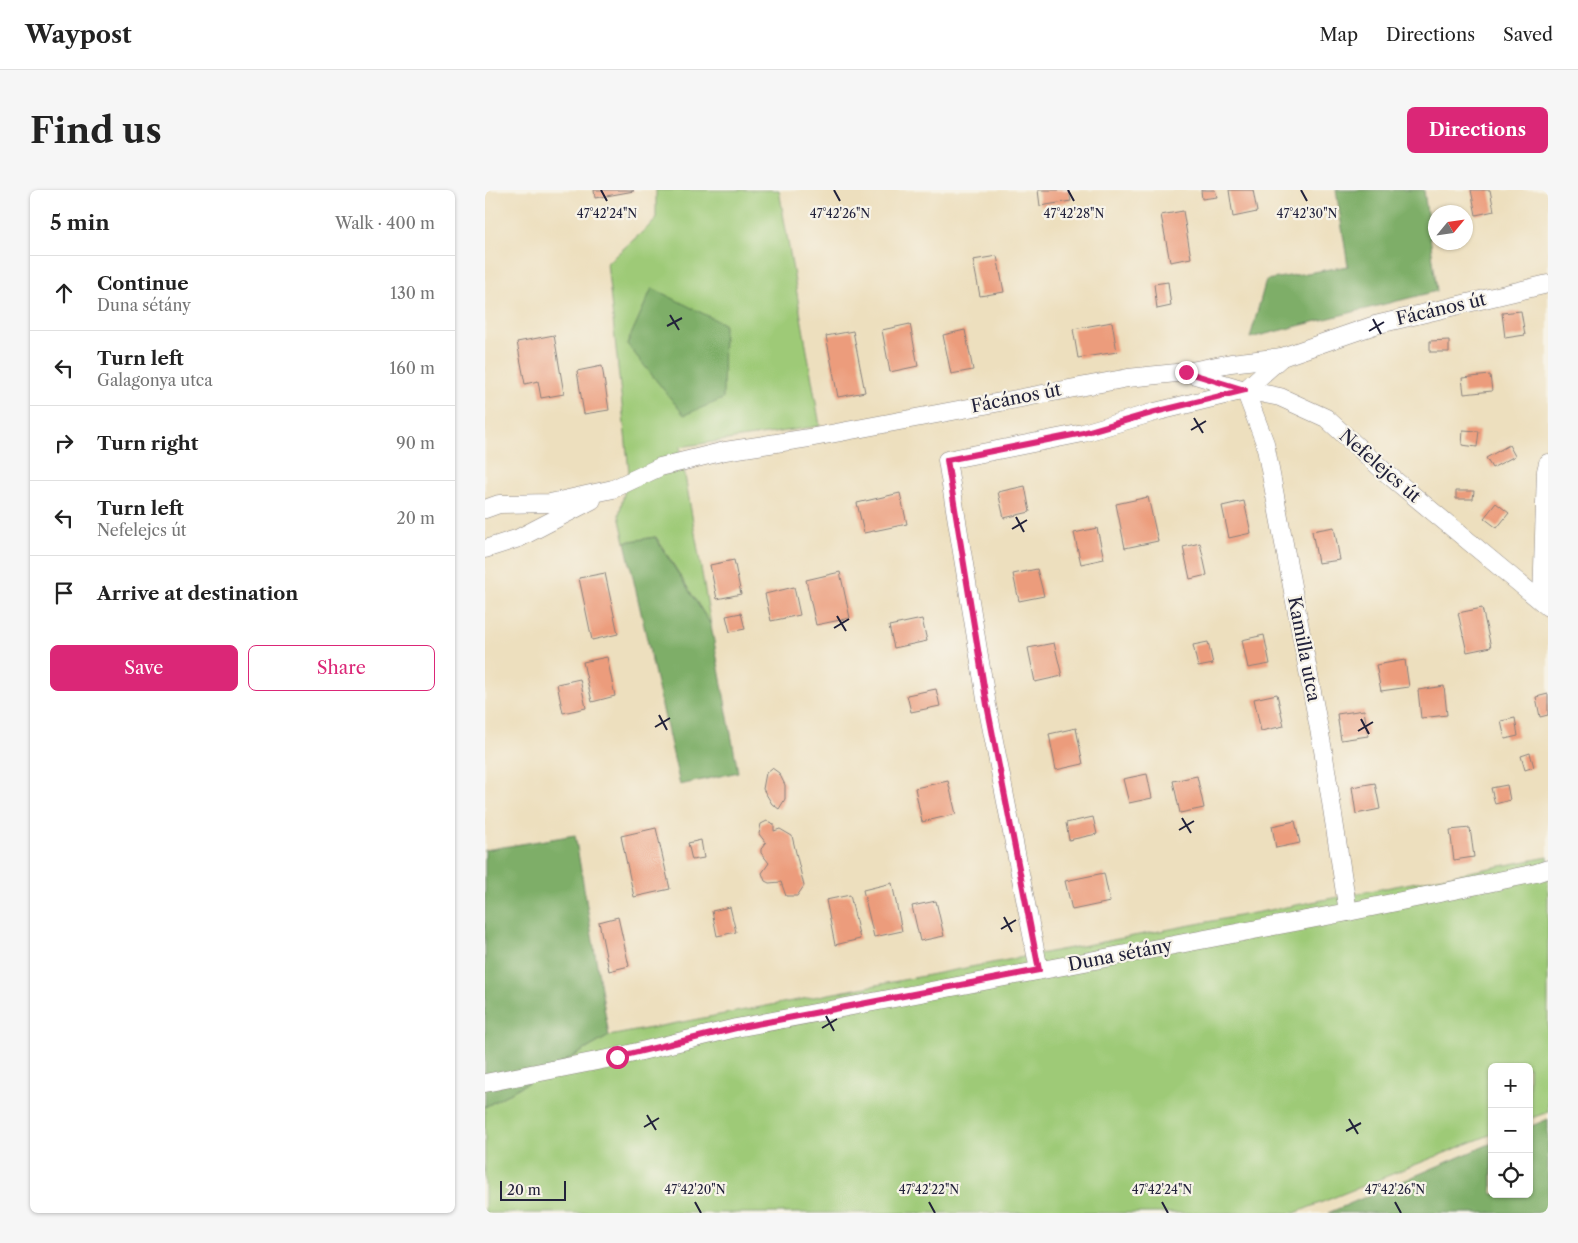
<!DOCTYPE html>
<meta charset="utf-8">
<style>
body{margin:0;font-family:"Libre Caslon Text",serif;background:#f6f6f6;color:#222}
.controls{position:absolute;right:15px;bottom:15px;display:grid;overflow:hidden;border-radius:8px;box-shadow:0 1px 4px #0004}
.controls button{width:45px;height:45px;display:grid;place-items:center;padding:0;border:0;border-bottom:1px solid #e0e0e0;background:#fff;color:#222;font:25px sans-serif}
.compass{position:absolute;left:943px;top:15px;width:45px;height:45px;border-radius:50%;background:#fff;box-shadow:0 1px 4px #0004;rotate:61deg}
.scale{position:absolute;left:15px;bottom:12px;width:66px;box-sizing:border-box;padding-left:5px;border:2px solid #22223b;border-top:0;font-size:14px;line-height:18px;white-space:nowrap;color:#22223b;-webkit-text-stroke:4px #f7f3e8;paint-order:stroke}
.stop{position:absolute;width:15px;height:15px;margin:-11px;border:4px solid #db2777;border-radius:50%;background:#fff}
.stop.end{background:#db2777;border-color:#fff;box-shadow:0 1px 5px #0008}
.list{margin:0;padding:0;list-style:none}
h2{display:flex;justify-content:space-between;align-items:center;height:65px;margin:0;padding:0 20px;font-size:21px}
h2 small{font-size:16px;font-weight:400;color:#767676}
.list li{display:grid;grid-template-columns:32px 1fr auto;gap:15px;align-items:center;box-sizing:border-box;height:75px;padding:0 20px;border-top:1px solid #e0e0e0}
.list b{display:block;font-size:19px;white-space:nowrap}
.list p{margin:0;font-size:16px;white-space:nowrap;color:#767676}
.list em{font-size:16px;font-style:normal;color:#767676}
.actions{display:flex;gap:10px;padding:15px 20px}
.actions a{flex:1;padding:11px 0;border:1px solid #db2777;border-radius:8px;text-align:center;font-size:18px;color:#db2777}
.actions .main{background:#db2777;color:#fff}
.icon{flex:none;width:28px;height:28px;fill:none;stroke:currentColor;stroke-width:2;stroke-linecap:round;stroke-linejoin:round}
.map{position:relative;flex:none;width:1063px;height:1023px;overflow:hidden;border-radius:8px}
header{display:flex;align-items:center;gap:30px;box-sizing:border-box;height:70px;padding:0 25px;background:#fff;border-bottom:1px solid #e0e0e0}
header strong{font-size:24px}
nav{display:flex;gap:28px;margin-inline-start:auto;font-size:18px}
.intro{display:flex;align-items:center;justify-content:space-between;box-sizing:border-box;height:120px;padding:0 30px}
h1{margin:0;font-size:35px}
.button{padding:12px 22px;border-radius:8px;background:#db2777;color:#fff;font-size:18px;font-weight:700}
main{display:flex;gap:30px;padding:0 30px}
aside{flex:1;background:#fff;border-radius:8px;box-shadow:0 1px 4px #0004}
.map>svg:first-child{display:block}
</style>
<header>
<strong>Waypost</strong>
<nav><a>Map</a><a>Directions</a><a>Saved</a></nav>
</header>
<div class="intro"><h1>Find us</h1><a class="button">Directions</a></div>
<main>
<aside>
<h2>5 min<small>Walk · 400 m</small></h2>
<ul class="list">
<li><svg class="icon" aria-label="ahead" viewBox="0 0 24 24"><path d="M12 20V5M6 11l6-6 6 6"/></svg><div><b>Continue</b><p>Duna sétány</p></div><em>130 m</em></li>
<li><svg class="icon" aria-label="left" viewBox="0 0 24 24"><path d="M17 20v-9H6M10 6l-5 5 5 5"/></svg><div><b>Turn left</b><p>Galagonya utca</p></div><em>160 m</em></li>
<li><svg class="icon" aria-label="right" viewBox="0 0 24 24"><path d="M7 20v-9h11M14 6l5 5-5 5"/></svg><div><b>Turn right</b></div><em>90 m</em></li>
<li><svg class="icon" aria-label="left" viewBox="0 0 24 24"><path d="M17 20v-9H6M10 6l-5 5 5 5"/></svg><div><b>Turn left</b><p>Nefelejcs út</p></div><em>20 m</em></li>
<li><svg class="icon" aria-label="arrive" viewBox="0 0 24 24"><path d="M6 21V4h12l-3 4 3 4H6"/></svg><div><b>Arrive at destination</b></div></li>
</ul>
<div class="actions"><a class="main">Save</a><a>Share</a></div>
</aside>
<div class="map">
<svg width="1063" height="1023" viewBox="0 0 1063 1023">
<rect width="100%" height="100%" fill="#f7f3e8"/>
<filter id="ink" filterUnits="userSpaceOnUse"><feTurbulence type="fractalNoise" baseFrequency=".02" numOctaves="2"/><feDisplacementMap in="SourceGraphic" scale="10" xChannelSelector="R" yChannelSelector="G"/><feConvolveMatrix kernelMatrix="1 2 1 2 8 2 1 2 1" color-interpolation-filters="sRGB"/></filter>
<filter id="wash" filterUnits="userSpaceOnUse"><feTurbulence type="fractalNoise" baseFrequency=".0096" numOctaves="4" result="noise"/><feDisplacementMap in="SourceGraphic" scale="20" xChannelSelector="R" yChannelSelector="G"/><feGaussianBlur stdDeviation="1.12" result="paint"/><feColorMatrix in="noise" values="0 0 0 0 0 0 0 0 0 0 0 0 0 0 0 0 0 1.4 0 .05"/><feComposite in="paint" operator="in"/></filter>
<g filter="url(#wash)">
<rect width="100%" height="100%" fill="#eddfbe"/>
<g fill="#9eca77" stroke="#607659">
<path d="M171 0H294L335 236 195 257 226 435 171 347 140 352 134 325 144 282 122 73 171 30Z"/>
<path d="M1063 667V922L1044 929V877H1007V944L810 1023H0V917L124 846Z"/>
</g>
<g fill="#7eae68" stroke="#506852">
<path d="M851 0H939L952 101 765 148 781 90 863 76Z"/>
<path d="M167 98 239 134 238 209 199 225 142 154Z"/>
<path d="M170 347 226 435 253 582 195 595 140 352Z"/>
<path d="M90 645 124 846 0 917V660Z"/>
<path d="M1063 929V1023H843L1007 953V1004H1044V937Z"/>
</g>
<g id="blocks">
<g fill="#ec9c7c">
<path d="M109 0H148L149 1 110 8Z"/>
<path d="M553 0H584L586 11 555 16Z"/>
<path d="M716 0H730L732 7 717 9Z"/>
<path d="M744 0H768L772 22 748 27Z"/>
<path d="M986 0H1005L1009 21 991 25Z"/>
<path d="M698 21 706 68 685 72 676 25Z"/>
<path d="M512 66 519 102 495 106 488 70Z"/>
<path d="M683 92 686 116 672 119 669 94Z"/>
<path d="M1036 121 1040 145 1020 148 1017 123Z"/>
<path d="M627 132 632 162 593 168 588 139Z"/>
<path d="M425 134 433 176 405 182 397 140Z"/>
<path d="M480 140 488 180 466 184 458 145Z"/>
<path d="M368 141 380 202 353 207 341 146Z"/>
<path d="M69 145 79 204 56 208 53 191 40 194 32 152Z"/>
<path d="M964 150V162H945V151Z"/>
<path d="M117 176 124 220 99 224 92 181Z"/>
<path d="M1005 185 1007 201 979 204 977 188Z"/>
<path d="M978 240 994 241 992 257 977 255Z"/>
<path d="M1024 255 1030 266 1007 278 1001 268Z"/>
<path d="M540 296 545 322 519 328 513 302Z"/>
<path d="M971 301H989L988 309H971Z"/>
<path d="M415 303 422 334 379 343 372 313Z"/>
<path d="M663 307 673 351 640 358 631 314Z"/>
<path d="M759 311 766 343 744 348 737 316Z"/>
<path d="M1011 313 1024 323 1012 338 999 328Z"/>
<path d="M849 337 855 370 833 373 827 341Z"/>
<path d="M612 338 619 369 596 374 589 343Z"/>
<path d="M715 353 722 385 705 389 698 357Z"/>
<path d="M249 370 256 404 232 409 225 375Z"/>
<path d="M552 379 559 406 534 411 528 384Z"/>
<path d="M355 382 365 428 331 435 321 390Z"/>
<path d="M120 383 133 444 107 450 94 388Z"/>
<path d="M309 397 315 425 286 431 280 404Z"/>
<path d="M997 418 1006 457 982 462 973 423Z"/>
<path d="M256 423 260 439 245 442 241 426Z"/>
<path d="M437 429 442 451 409 458 404 436Z"/>
<path d="M779 445 785 474 763 478 757 450Z"/>
<path d="M723 452 728 474 713 477 708 455Z"/>
<path d="M569 453 577 486 550 492 543 458Z"/>
<path d="M122 467 130 506 107 512 98 472Z"/>
<path d="M920 470 924 497 896 501 891 475Z"/>
<path d="M95 489 101 518 78 523 72 494Z"/>
<path d="M959 496 962 525 936 528 933 500Z"/>
<path d="M451 499 455 516 426 522 422 505Z"/>
<path d="M792 504 799 536 776 541 769 509Z"/>
<path d="M1063 504V525L1055 527 1051 507Z"/>
<path d="M879 520 883 546 856 550 852 524Z"/>
<path d="M1030 528 1033 546 1020 549 1016 531Z"/>
<path d="M591 538 598 574 571 580 564 544Z"/>
<path d="M1045 563 1049 577 1040 580 1036 566Z"/>
<path d="M287 578 294 583 300 595V609L294 619 287 614 278 599 281 583Z"/>
<path d="M662 584 667 608 644 613 638 589Z"/>
<path d="M712 586 719 618 695 623 688 591Z"/>
<path d="M463 591 471 624 437 632 430 598Z"/>
<path d="M890 593 895 619 871 624 867 597Z"/>
<path d="M1022 595 1025 610 1010 614 1006 598Z"/>
<path d="M608 627 612 644 584 650 581 633Z"/>
<path d="M282 631 289 634V641L295 639 307 646 319 696 312 706H301L296 692 284 693 280 691 277 683 284 673 276 663V659L281 653 274 644 276 634Z"/>
<path d="M810 631 815 653 791 658 787 636Z"/>
<path d="M171 638 185 699 149 707 136 646Z"/>
<path d="M985 638 989 667 969 670 965 640Z"/>
<path d="M216 650 219 668 207 670 203 653Z"/>
<path d="M619 683 625 712 587 720 580 691Z"/>
<path d="M407 693 417 741 389 747 378 700Z"/>
<path d="M365 705 375 749 350 755 341 710Z"/>
<path d="M451 711 459 746 435 751 427 716Z"/>
<path d="M245 717 251 742 232 746 227 721Z"/>
<path d="M133 727 144 776 124 781 114 732Z"/>
</g>
</g>
</g>
<g filter="url(#ink)">
<use href="#blocks" fill-opacity="0" stroke="#88807c" stroke-width="1"/>
<g fill="none" stroke-linecap="round" stroke-linejoin="round">
<g stroke="#88807c" stroke-width="19">
<g id="minor">
<path d="M703 183 760 200 795 207 841 228 900 282 1063 417"/>
<path d="M760 200 780 253 838 560 863 722"/>
<path d="M0 319 14 314 65 313 128 299 175 277 240 261 324 248 643 188 701 182 746 173 797 167 890 135 1063 94"/>
<path d="M0 359 34 348 107 310"/>
<path d="M1057 411 1061 281 1063 273"/>
<path d="M554 780 502 515 462 270 598 243 670 222 760 200 797 167"/>
<path d="M0 893 132 867 251 838 863 722 1051 683 1063 679"/>
</g>
</g>
<use href="#minor" stroke="#fff" stroke-width="18"/>
</g>
</g>
<g fill="none" stroke-linecap="round" stroke-linejoin="round" filter="url(#ink)">
<path stroke="#db2777" stroke-width="6" d="M132 867 251 838 554 780 502 515 462 270 598 243 670 222 760 200 701 182"/>
</g>
<path fill="none" stroke="#22223b" stroke-width="2" d="M116 0 122 11M349 0 355 11M583 0 589 11M816 0 822 11M185 125 194 140M888 129 896 144M182 136 197 128M884 141 899 132M709 228 718 243M706 240 721 231M531 327 539 342M527 339 542 330M352 426 361 441M349 438 364 429M174 525 182 540M876 529 884 544M170 537 185 528M873 541 888 532M697 628 706 643M694 640 709 631M519 727 527 742M516 739 531 730M341 826 349 841M337 838 352 829M162 925 171 940M864 929 873 944M159 937 174 928M861 941 876 933M210 1012 216 1023M444 1012 450 1023M677 1012 683 1023M910 1012 916 1023"/>
<g text-anchor="middle" dominant-baseline="central" stroke-width="4.5" stroke-linejoin="round" paint-order="stroke">
<g font-size="18" fill="#22223b" stroke="#f7f3e8">
<text transform="translate(956 119) rotate(-13)">Fácános út</text>
<text transform="translate(531 208) rotate(-11)">Fácános út</text>
<text transform="translate(895 276) rotate(41)">Nefelejcs út</text>
<text transform="translate(819 459) rotate(79)">Kamilla utca</text>
<text transform="translate(635 765) rotate(-11)">Duna sétány</text>
</g>
</g>
<g font-size="12" text-anchor="middle" fill="#22223b" stroke="#f7f3e8" stroke-width="4.5" stroke-linejoin="round" paint-order="stroke">
<text x="122" y="28">47°42'24"N</text>
<text x="355" y="28">47°42'26"N</text>
<text x="589" y="28">47°42'28"N</text>
<text x="822" y="28">47°42'30"N</text>
<text x="210" y="1004">47°42'20"N</text>
<text x="444" y="1004">47°42'22"N</text>
<text x="677" y="1004">47°42'24"N</text>
<text x="910" y="1004">47°42'26"N</text>
</g>
</svg>
<div class="controls">
<button>+</button>
<button>−</button>
<button><svg class="icon" aria-label="locate" viewBox="0 0 24 24"><circle cx="12" cy="12" r="6"/><path d="M12 2v4M12 18v4M2 12h4M18 12h4"/></svg></button>
</div>
<svg class="compass" viewBox="-18 -18 36 36"><path d="M0-13l5 13h-10z" fill="#e53935"/><path d="M0 13l5-13h-10z" fill="#767676"/></svg>
<div class="scale">20 m</div>
<div class="stop" style="left:132px;top:867px"></div>
<div class="stop end" style="left:701px;top:182px"></div>
</div>
</main>
